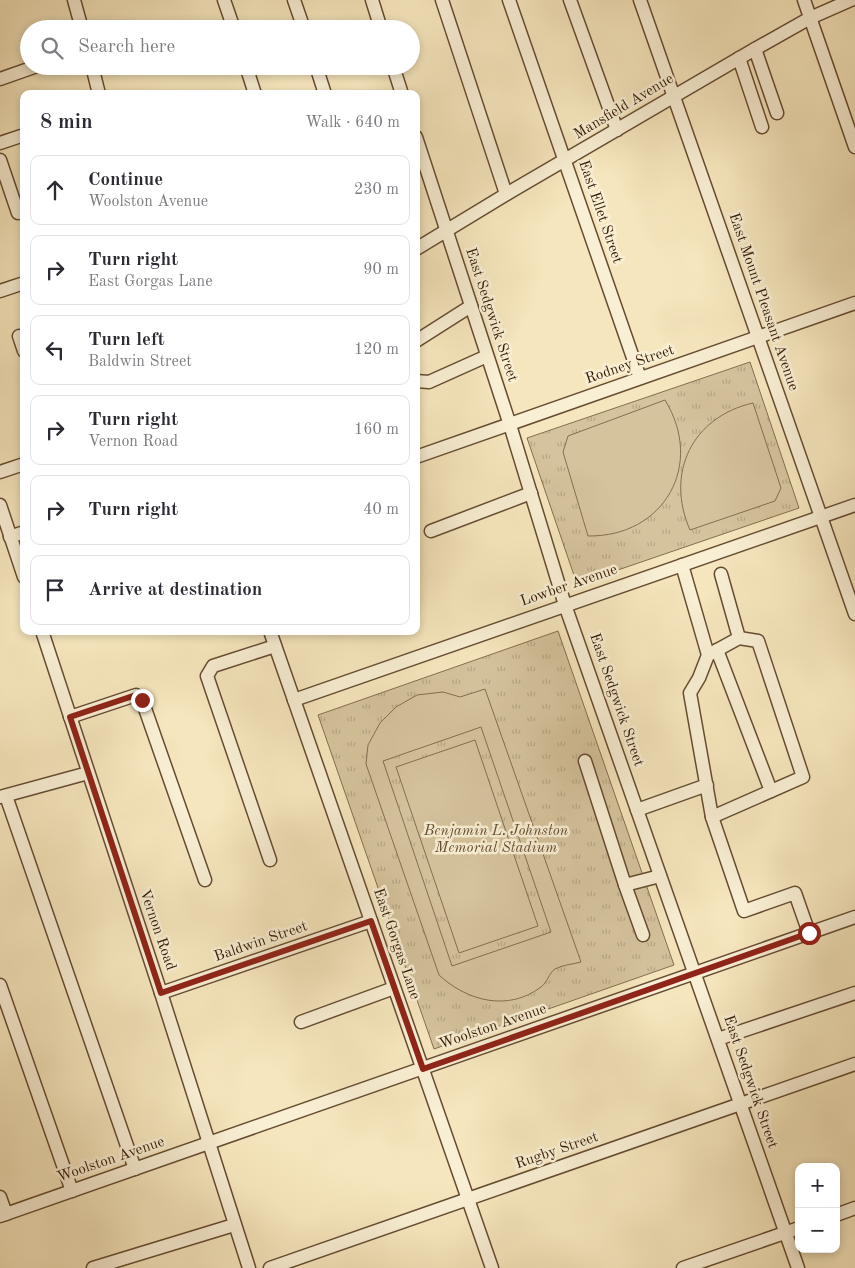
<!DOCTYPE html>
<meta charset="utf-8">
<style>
body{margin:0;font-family:"Old Standard TT",serif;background:#f7f7f7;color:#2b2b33}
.controls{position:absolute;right:15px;bottom:15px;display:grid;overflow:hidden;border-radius:10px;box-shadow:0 2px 8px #0003}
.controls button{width:45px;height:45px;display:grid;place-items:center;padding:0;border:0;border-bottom:1px solid #e1e1e2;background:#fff;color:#2b2b33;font:25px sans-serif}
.stop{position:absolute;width:15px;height:15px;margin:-11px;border:4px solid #8f2418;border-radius:50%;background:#fff}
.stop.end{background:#8f2418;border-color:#fff;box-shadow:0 1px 5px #0008}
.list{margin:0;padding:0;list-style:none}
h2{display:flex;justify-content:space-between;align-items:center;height:65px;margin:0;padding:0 20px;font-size:21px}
h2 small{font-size:16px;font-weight:400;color:#7c7c81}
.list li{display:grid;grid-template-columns:32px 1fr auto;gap:15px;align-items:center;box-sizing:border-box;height:70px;margin:0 10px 10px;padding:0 10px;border:1px solid #e1e1e2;border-radius:10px}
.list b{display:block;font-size:19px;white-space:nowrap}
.list p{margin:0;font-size:16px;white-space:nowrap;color:#7c7c81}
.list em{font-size:16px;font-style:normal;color:#7c7c81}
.icon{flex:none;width:28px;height:28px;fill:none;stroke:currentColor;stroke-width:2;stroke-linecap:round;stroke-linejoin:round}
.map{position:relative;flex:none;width:855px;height:1268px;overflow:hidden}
.search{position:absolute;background:#fff;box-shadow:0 2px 8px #0003;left:20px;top:20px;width:400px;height:55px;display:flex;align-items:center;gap:12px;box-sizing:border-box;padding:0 18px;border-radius:28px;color:#7c7c81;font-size:19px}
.panel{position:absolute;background:#fff;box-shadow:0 2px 8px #0003;left:20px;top:90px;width:400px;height:545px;border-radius:10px}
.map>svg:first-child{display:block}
</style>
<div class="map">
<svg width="855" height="1268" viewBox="0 0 855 1268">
<defs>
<pattern id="grass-tufts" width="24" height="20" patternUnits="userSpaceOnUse" patternTransform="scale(1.25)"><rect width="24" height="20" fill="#d5c39d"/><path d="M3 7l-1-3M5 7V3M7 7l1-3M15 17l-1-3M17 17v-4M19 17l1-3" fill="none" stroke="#b7a786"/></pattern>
</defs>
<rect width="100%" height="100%" fill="#f6e6bd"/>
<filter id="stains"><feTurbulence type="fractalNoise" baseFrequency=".004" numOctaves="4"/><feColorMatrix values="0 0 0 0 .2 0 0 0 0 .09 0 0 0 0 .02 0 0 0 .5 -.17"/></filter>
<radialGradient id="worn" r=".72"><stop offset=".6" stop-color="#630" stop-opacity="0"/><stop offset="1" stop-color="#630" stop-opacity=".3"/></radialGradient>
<g fill="url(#grass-tufts)" stroke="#856e50">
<path d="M750 362 799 508 577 584 527 438Z"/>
<path d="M558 631 674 965 434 1049 318 715Z"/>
</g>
<g fill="#d5c39d" stroke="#856e50" fill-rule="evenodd">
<path d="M665 400C705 465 664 537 588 536L563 452 568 436Z"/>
<path d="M753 403 781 488 775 501 690 530C665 473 692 417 753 403Z"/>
<path d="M485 689 581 962C574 964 562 965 555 969 549 973 547 983 541 987 508 1012 467 1001 439 975L366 764 368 745 380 723 396 707 417 695 443 692 460 697ZM481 727 551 932 452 966 383 761Z"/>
<path d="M475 740 538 926 459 953 396 767Z"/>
</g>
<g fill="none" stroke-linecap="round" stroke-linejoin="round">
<g stroke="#654c31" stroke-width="15">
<g id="minor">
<path d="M74 0 82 29"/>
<path d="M224 0 234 29"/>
<path d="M294 0 304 29"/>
<path d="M372 0 381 29"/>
<path d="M442 0 506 194"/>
<path d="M509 0 640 378"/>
<path d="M570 0 617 130"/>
<path d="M640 0 855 614"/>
<path d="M804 0 855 147"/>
<path d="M755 49 777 113"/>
<path d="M739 58 762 127"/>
<path d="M92 66 99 94"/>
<path d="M246 66 255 94"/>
<path d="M316 66 325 94"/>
<path d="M393 66 402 94"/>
<path d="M0 79 37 66"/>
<path d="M416 137 510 425 565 605 798 1268"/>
<path d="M0 143 24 135"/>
<path d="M0 160 18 213 24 211"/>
<path d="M416 249 515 189 755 49 810 18 851 0"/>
<path d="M0 291 24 283"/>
<path d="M19 336 24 351"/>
<path d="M416 341 471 306"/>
<path d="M416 381 429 382 487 356"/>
<path d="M416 457 855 303"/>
<path d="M0 472 24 464"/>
<path d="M0 505 24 577"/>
<path d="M431 531 531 493"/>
<path d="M10 537 24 532"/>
<path d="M682 565 708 655 699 678 690 693 712 817 744 911 795 893 809 933"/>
<path d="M42 631 161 993 249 1268"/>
<path d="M270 631 492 1268"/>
<path d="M717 650 771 791"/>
<path d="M710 654 739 638 721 574"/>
<path d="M294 700 855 505"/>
<path d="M70 717 136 695 142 700 205 880"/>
<path d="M585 761 625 885 660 876"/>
<path d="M6 796 135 1169"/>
<path d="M0 797 88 773"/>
<path d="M637 810 707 785"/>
<path d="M712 817 803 777 758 641 739 638"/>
<path d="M270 860 207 676 213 666 275 646"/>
<path d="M625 885 643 935"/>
<path d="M0 985 72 1191"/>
<path d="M161 993 371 921"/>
<path d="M301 1022 394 988"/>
<path d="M718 1039 855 993"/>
<path d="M0 1197 6 1214"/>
<path d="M836 1215 855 1208"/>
<path d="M0 1216 855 917"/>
<path d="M93 1268 234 1225"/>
<path d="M270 1268 855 1064"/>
<path d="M683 1268 799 1228"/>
</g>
</g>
<use href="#minor" stroke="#f9efd4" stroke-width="12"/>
</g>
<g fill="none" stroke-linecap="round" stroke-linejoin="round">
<path stroke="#8f2418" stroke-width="6" d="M142 700 136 695 70 717 161 993 371 921 423 1069 809 933"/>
</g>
<g text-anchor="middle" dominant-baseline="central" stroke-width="5" stroke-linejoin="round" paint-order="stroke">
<g font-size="15" fill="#351902" stroke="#f9efd4">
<text transform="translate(624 107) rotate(-31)">Mansfield Avenue</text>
<text transform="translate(600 212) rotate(71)">East Ellet Street</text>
<text transform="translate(763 302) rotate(71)">East Mount Pleasant Avenue</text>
<text transform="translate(491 315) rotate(72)">East Sedgwick Street</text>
<text transform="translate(630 365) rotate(-19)">Rodney Street</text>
<text transform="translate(569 586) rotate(-19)">Lowber Avenue</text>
<text transform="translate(616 700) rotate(71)">East Sedgwick Street</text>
<text transform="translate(157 930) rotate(71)">Vernon Road</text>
<text transform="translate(261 942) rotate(-19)">Baldwin Street</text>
<text transform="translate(396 944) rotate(71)">East Gorgas Lane</text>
<text transform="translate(493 1027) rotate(-19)">Woolston Avenue</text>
<text transform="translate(750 1082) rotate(71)">East Sedgwick Street</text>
<text transform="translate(557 1151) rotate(-19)">Rugby Street</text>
<text transform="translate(111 1160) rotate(-19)">Woolston Avenue</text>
</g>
<g font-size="15" font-style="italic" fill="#654c30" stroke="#f9efd4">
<text x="496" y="831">Benjamin L. Johnston<tspan x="496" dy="17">Memorial Stadium</tspan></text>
</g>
</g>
<rect width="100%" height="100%" filter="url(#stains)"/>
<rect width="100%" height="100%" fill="url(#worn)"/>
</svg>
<div class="controls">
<button>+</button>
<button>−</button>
</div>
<div class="stop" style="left:809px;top:933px"></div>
<div class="stop end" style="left:142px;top:700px"></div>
<div class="search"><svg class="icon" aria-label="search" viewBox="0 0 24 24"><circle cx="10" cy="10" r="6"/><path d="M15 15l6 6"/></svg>Search here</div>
<section class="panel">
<h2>8 min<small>Walk · 640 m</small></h2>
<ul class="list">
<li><svg class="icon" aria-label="ahead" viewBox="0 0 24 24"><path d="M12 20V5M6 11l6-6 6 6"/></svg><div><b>Continue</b><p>Woolston Avenue</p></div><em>230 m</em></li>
<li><svg class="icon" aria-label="right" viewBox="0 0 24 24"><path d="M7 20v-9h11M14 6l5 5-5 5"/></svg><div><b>Turn right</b><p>East Gorgas Lane</p></div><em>90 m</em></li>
<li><svg class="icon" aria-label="left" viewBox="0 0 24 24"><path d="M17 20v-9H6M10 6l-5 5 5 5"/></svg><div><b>Turn left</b><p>Baldwin Street</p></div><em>120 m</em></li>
<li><svg class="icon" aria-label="right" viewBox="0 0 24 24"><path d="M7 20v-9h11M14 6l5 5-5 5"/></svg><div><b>Turn right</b><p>Vernon Road</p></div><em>160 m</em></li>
<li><svg class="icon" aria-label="right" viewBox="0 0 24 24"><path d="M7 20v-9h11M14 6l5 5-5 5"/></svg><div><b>Turn right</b></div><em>40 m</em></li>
<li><svg class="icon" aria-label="arrive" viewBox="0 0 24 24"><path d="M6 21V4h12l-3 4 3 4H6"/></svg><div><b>Arrive at destination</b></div></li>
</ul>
</section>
</div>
